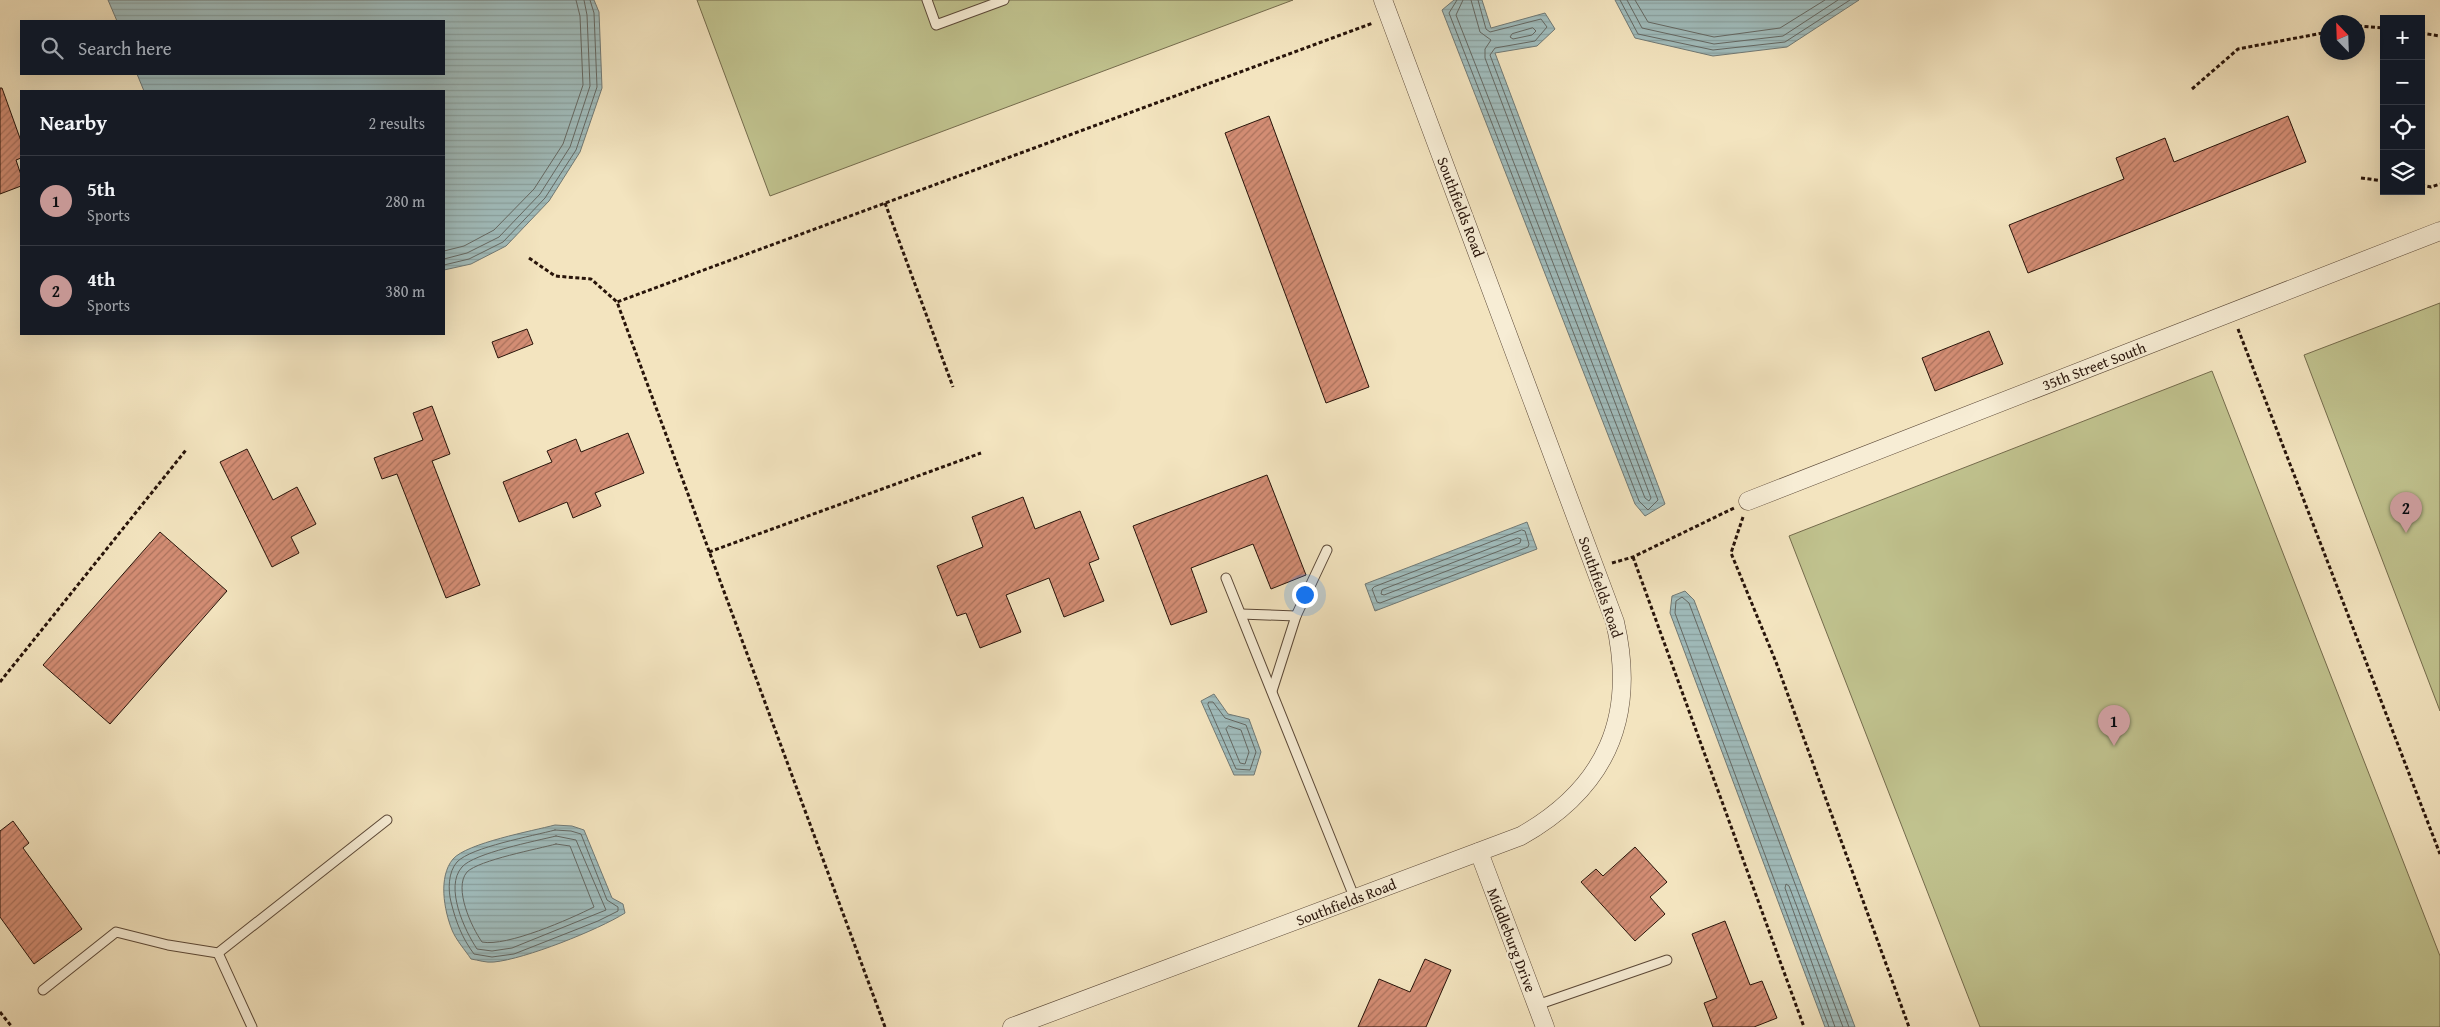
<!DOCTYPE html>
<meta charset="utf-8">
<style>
body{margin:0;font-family:"Gentium Book Plus",serif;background:#242831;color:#f1f3f6}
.controls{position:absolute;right:15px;top:15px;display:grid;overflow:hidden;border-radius:0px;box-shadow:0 5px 20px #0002}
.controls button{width:45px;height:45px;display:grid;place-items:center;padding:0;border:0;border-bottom:1px solid #363941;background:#171b24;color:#f1f3f6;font:25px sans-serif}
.compass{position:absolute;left:2320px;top:15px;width:45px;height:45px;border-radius:50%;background:#171b24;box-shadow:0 5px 20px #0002;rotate:337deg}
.you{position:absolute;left:1304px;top:594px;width:18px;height:18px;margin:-12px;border:4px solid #fff;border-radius:50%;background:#1a73e8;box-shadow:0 0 0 8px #1a73e833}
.badge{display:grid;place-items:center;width:32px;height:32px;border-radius:50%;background:#c59692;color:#111;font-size:16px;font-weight:700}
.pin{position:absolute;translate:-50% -41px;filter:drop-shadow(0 1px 2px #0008)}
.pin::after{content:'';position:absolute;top:26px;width:18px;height:15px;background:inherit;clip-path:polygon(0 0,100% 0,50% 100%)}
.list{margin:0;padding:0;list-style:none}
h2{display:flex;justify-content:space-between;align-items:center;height:65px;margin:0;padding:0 20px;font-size:21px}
h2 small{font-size:16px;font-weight:400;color:#9ea1a6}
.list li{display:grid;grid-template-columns:32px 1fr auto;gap:15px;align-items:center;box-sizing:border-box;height:90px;padding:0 20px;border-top:1px solid #363941}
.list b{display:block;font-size:19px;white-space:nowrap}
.list p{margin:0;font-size:16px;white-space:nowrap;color:#9ea1a6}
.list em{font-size:16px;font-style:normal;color:#9ea1a6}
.icon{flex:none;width:28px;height:28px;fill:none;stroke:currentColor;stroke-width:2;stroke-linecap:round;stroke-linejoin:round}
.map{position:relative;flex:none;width:2440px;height:1027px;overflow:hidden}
.search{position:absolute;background:#171b24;box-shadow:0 5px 20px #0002;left:20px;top:20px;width:425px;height:55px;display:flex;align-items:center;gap:12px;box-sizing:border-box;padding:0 18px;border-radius:0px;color:#9ea1a6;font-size:19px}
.panel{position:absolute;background:#171b24;box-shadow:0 5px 20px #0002;left:20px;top:90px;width:425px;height:245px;border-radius:0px}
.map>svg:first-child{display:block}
</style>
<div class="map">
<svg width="2440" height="1027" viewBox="0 0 2440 1027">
<defs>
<pattern id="water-rules" width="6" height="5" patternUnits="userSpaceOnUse" patternTransform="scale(1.25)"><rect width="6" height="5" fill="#a0bcbc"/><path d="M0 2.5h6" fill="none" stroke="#8aa1a0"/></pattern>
<pattern id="building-hatch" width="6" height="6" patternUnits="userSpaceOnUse" patternTransform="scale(1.25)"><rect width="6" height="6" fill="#d38d74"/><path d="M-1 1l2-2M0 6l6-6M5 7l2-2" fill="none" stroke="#ab725d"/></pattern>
</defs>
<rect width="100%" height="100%" fill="#f3e4bf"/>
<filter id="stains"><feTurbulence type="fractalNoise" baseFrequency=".004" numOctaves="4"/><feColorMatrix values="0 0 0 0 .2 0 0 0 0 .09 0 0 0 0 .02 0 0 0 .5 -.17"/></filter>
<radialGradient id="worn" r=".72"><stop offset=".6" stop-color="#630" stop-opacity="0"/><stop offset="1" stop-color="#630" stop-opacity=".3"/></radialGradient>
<g fill="#c0c28e" stroke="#746b4c">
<path d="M697 0H1293L770 196Z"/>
<path d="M2440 303V711L2304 355Z"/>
<path d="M2212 371 2440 956V1027H1980L1789 536Z"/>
</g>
<g fill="url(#water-rules)" stroke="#707975">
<path d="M108 0H594L599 12 602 88 580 152 549 201 506 246 471 264 444 270V91H144L137 74H444V21H117Z"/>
<path d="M1454 0H1482L1491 28 1545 13 1555 29 1537 46 1495 53 1665 504 1645 516 1635 504 1442 10Z"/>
<path d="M1615 0H1859L1787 47 1713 56 1635 38Z"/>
<path d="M1527 522 1537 549 1375 611 1365 584Z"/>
<path d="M1685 591 1694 600 1855 1027H1825L1670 613 1672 596Z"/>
<path d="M1214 694 1228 714 1249 719 1261 752 1254 775H1234L1201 701Z"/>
<path d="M555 825 572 826 584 830 612 898 623 904 625 913C598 930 525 959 494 962 486 963 478 960 471 959 465 950 456 940 452 930 444 910 438 877 453 859 467 843 532 831 555 825Z"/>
</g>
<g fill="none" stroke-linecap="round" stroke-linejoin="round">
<g stroke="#646863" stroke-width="1">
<path d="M1457 0 1449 13 1639 501 1648 510 1658 500 1490 55 1495 48 1535 41 1547 27 1541 19 1490 32 1486 29 1478 0"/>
<path d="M1463 0 1456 15 1645 498 1649 501 1651 498 1485 58V49L1491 40 1480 32 1471 0"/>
<path d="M1620 0 1638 34 1713 50 1785 42 1850 0"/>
<path d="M1627 0 1642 28 1714 44 1783 36 1838 0"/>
<path d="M1635 0 1648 22 1714 37 1780 28 1825 0"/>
<path d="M1533 28 1536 31 1532 35 1513 39 1510 37 1512 34Z"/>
<path d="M444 251 464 246 494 230 534 189 563 144 583 85 580 16 576 0"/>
<path d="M444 259 467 253 499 237 540 194 570 147 590 86 587 15 584 0"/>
<path d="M444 265 469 259 503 242 545 198 576 150 597 87 594 13 590 0"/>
<path d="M1522 530 1525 531 1529 544 1528 547 1380 603 1377 602 1372 589 1374 587Z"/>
<path d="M1518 538 1521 539 1520 543 1384 595 1381 594 1382 590Z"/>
<path d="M1209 702H1213L1225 718 1246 725 1256 752 1250 770 1236 769 1208 705Z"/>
<path d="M1229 726 1241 730 1249 752 1245 764 1240 763 1226 729Z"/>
<path d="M555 830 571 831 581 834 607 900 618 907V911L598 921 514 954 492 957 474 954C462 938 456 922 451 902 448 890 448 872 457 862 471 847 533 836 555 830Z"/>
<path d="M556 836 576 840 606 910 512 948 492 951 477 949C465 931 444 887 462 867 474 853 536 841 556 836Z"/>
<path d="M556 844 570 846 594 907C570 919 507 947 482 942 472 928 453 888 467 872 479 860 538 849 556 844Z"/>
<path d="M1829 1027 1675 613 1676 601 1682 597 1689 603 1849 1027"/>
<path d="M1835 1027 1785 888 1786 884 1789 886 1843 1027"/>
</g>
</g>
<g fill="url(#building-hatch)" stroke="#28140a">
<path d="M0 88H2L21 141V158L16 160 21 175V186L0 194Z"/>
<path d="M1269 116 1369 387 1326 403 1225 133Z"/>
<path d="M2288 116 2306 162 2028 273 2009 225 2124 179 2116 158 2165 138 2174 162Z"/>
<path d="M527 329 533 344 498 358 492 342Z"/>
<path d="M1989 331 2003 364 1935 391 1922 358Z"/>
<path d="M432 406 450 454 432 461 480 585 446 598 397 474 382 479 374 458 423 440 413 413Z"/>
<path d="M628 433 644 473 595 493 601 506 573 518 567 502 519 522 503 482 552 462 547 451 576 439 581 452Z"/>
<path d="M247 449 273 500 297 487 316 524 291 537 299 553 272 567 220 462Z"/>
<path d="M1267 475 1306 575 1271 589 1253 544 1191 568 1207 612 1171 625 1133 526Z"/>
<path d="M1023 497 1035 529 1080 511 1099 559 1089 563 1104 601 1064 617 1049 578 1006 595 1021 632 980 648 966 613 957 616 937 566 983 547 972 517Z"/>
<path d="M160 532 227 591 110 724 43 665Z"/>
<path d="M13 821 29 843 23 848 82 929 34 964 0 917V831Z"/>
<path d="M1635 847 1667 882 1650 897 1665 914 1635 941 1581 882 1596 869 1603 876Z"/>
<path d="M1725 921 1750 985 1762 981 1777 1018 1754 1027H1713L1704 1003 1717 998 1692 934Z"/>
<path d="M1425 959 1451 970 1426 1027H1358L1379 979 1410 992Z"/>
</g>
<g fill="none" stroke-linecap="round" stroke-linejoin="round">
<g stroke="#5b4837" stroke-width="11">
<g id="lane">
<path d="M927 0 936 25 1004 0"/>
<path d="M1226 578 1355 899"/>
<path d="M1241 614 1296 616"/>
<path d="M1272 691 1296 616 1327 550"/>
<path d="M218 953 252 1027"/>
<path d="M43 990 116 932 168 945 218 953 387 820"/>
<path d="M1537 1005 1667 960"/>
</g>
</g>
<g stroke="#5b4837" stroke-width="19">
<g id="street">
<path d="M1748 501 2440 231"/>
<path d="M1479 852 1545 1027"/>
<path d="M1012 1027 1521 836C1606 788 1637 717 1615 622L1383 0"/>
</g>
</g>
<g stroke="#28140a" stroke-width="3" stroke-dasharray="4 2.5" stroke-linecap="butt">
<path d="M2358 26 2384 28"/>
<path d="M2421 33 2440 36"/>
<path d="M2192 89 2238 49 2328 32"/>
<path d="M2361 178 2384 181"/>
<path d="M2421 185 2431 187 2440 184"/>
<path d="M885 203 953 387"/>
<path d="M529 258 555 276 591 279 617 302"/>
<path d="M2238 329 2440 854"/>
<path d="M1743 517 1731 553 1776 662 1909 1027"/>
<path d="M709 552 981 453"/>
<path d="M1633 557 1804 1027"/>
<path d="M1612 563 1633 557 1734 508"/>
<path d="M0 682 186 450"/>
<path d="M0 1012 12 1027"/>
<path d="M885 1027 617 302 1373 23"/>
</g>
<use href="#lane" stroke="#f7edd5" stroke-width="9"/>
<use href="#street" stroke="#f7edd5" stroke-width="18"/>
</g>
<g text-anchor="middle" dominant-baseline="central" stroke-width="4.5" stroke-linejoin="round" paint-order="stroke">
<g font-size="15" fill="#28140a" stroke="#f7edd5">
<text transform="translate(1461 207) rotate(69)">Southfields Road</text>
<text transform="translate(2094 366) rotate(-21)">35th Street South</text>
<text transform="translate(1601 587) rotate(71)">Southfields Road</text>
<text transform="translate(1346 902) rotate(-21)">Southfields Road</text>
<text transform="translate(1512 940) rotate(69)">Middleburg Drive</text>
</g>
</g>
<rect width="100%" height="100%" filter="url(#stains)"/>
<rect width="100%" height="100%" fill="url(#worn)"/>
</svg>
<div class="controls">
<button>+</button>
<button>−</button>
<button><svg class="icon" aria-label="locate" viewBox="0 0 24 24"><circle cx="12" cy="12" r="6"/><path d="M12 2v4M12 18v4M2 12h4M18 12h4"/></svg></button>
<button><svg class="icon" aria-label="layers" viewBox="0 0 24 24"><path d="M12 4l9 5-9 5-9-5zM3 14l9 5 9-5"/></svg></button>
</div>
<svg class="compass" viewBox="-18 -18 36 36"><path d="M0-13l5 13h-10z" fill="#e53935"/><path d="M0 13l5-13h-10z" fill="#9ea1a6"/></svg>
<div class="you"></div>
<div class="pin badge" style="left:2114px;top:746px">1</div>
<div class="pin badge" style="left:2406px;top:533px">2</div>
<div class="search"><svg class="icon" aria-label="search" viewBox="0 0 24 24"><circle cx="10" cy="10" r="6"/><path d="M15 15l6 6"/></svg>Search here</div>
<section class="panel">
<h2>Nearby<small>2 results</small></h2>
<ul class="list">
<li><span class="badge">1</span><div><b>5th</b><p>Sports</p></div><em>280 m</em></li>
<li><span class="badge">2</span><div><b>4th</b><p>Sports</p></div><em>380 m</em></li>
</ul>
</section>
</div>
